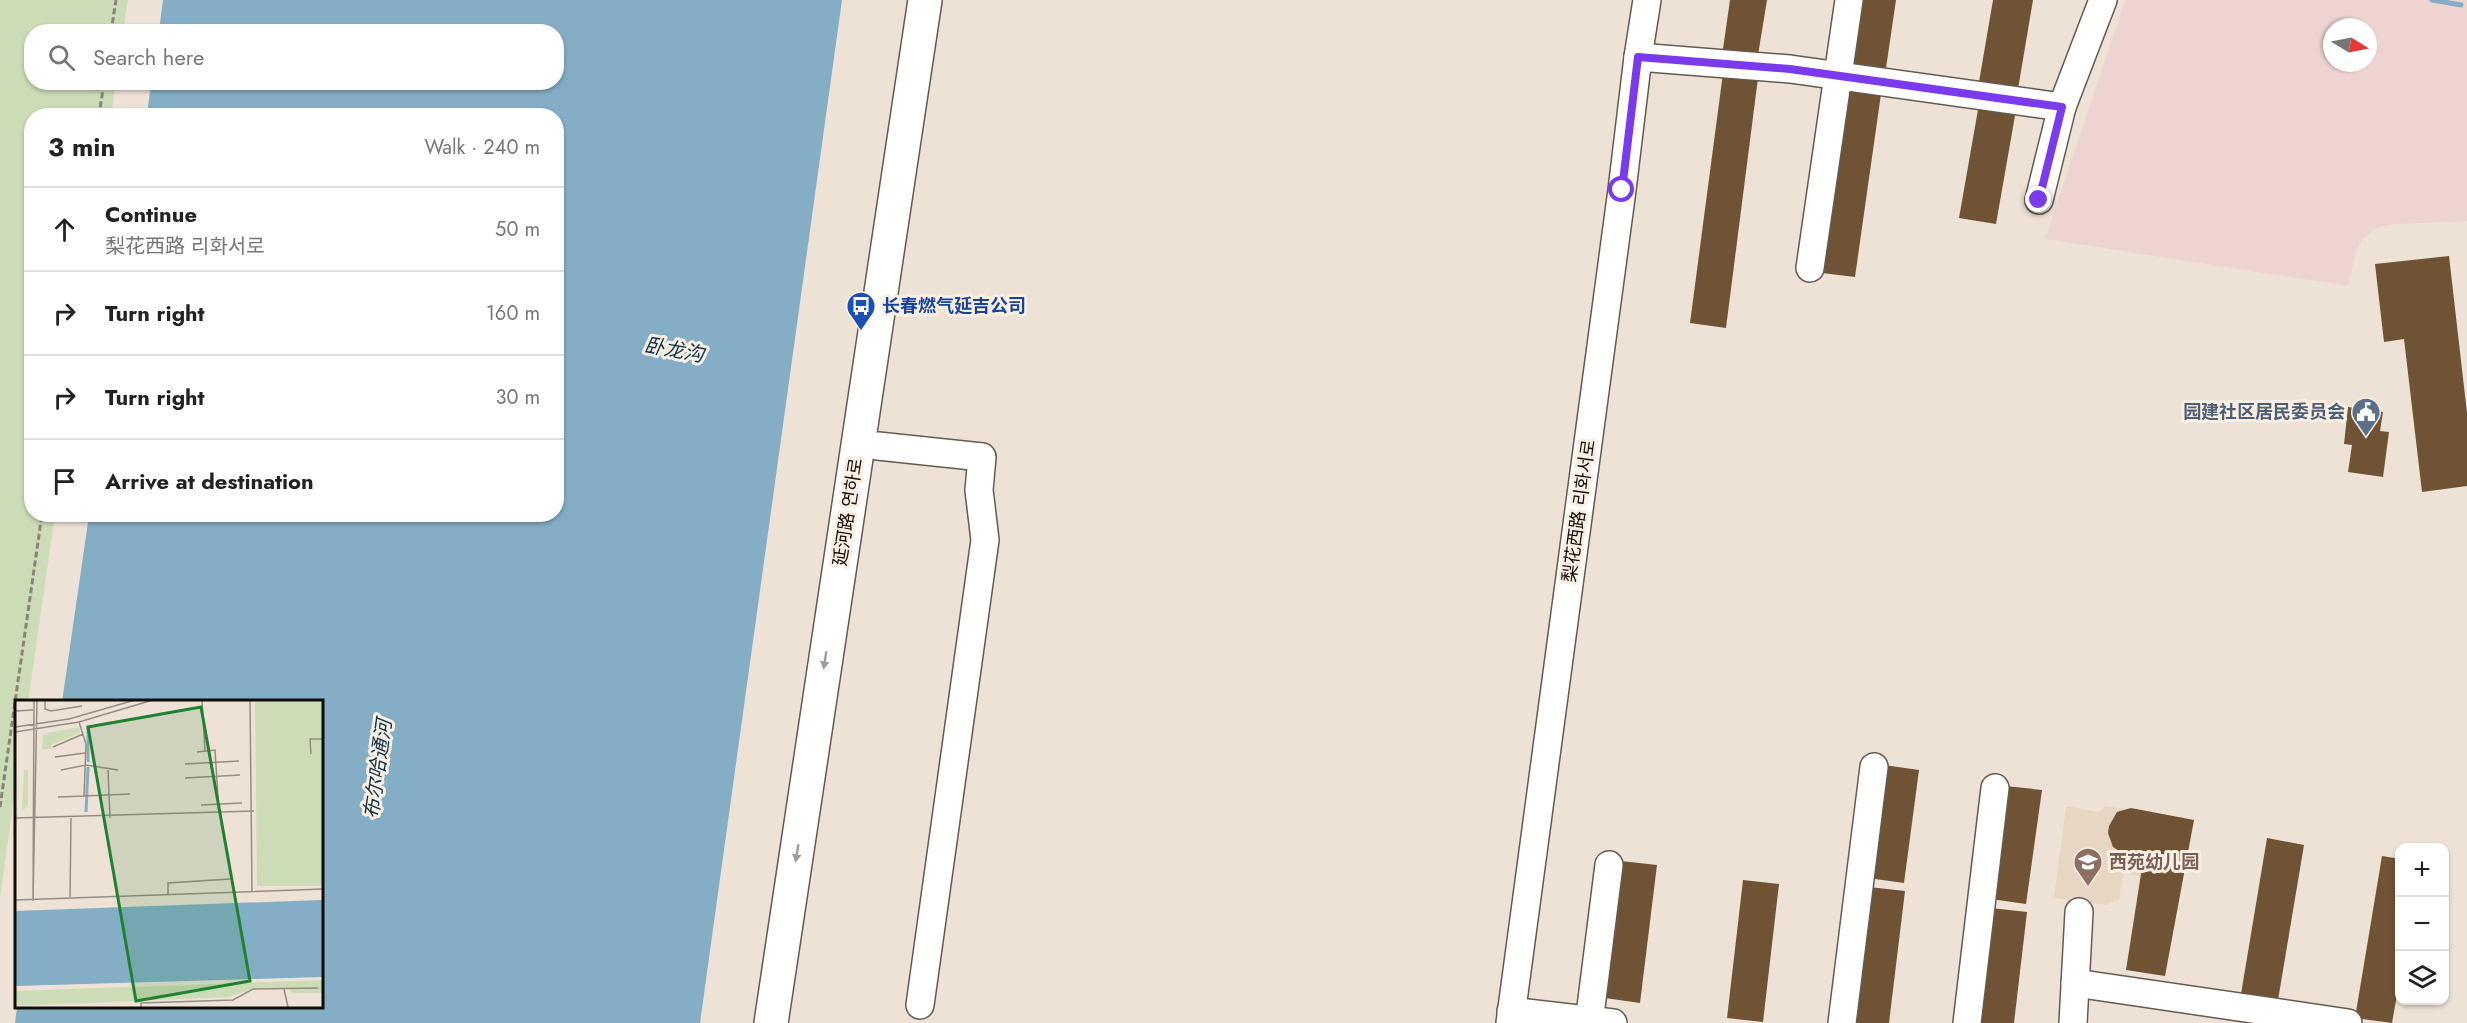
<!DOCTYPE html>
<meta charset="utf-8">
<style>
body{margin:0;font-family:Jost,"Noto Sans SC","Noto Sans KR",sans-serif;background:#f6f6f6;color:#222}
.controls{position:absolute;right:18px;bottom:18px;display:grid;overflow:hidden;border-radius:12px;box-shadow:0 2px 4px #0004}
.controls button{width:54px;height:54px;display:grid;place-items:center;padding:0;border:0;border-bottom:2px solid #e0e0e0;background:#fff;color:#222;font:30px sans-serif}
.compass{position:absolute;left:2323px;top:18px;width:54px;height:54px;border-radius:50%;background:#fff;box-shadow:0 2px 4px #0004;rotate:100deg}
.stop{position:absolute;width:18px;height:18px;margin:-14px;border:4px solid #7c3aed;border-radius:50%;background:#fff}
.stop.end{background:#7c3aed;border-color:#fff;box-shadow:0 2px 6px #0008}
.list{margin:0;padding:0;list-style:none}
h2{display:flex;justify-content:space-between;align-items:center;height:78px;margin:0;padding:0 24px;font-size:26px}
h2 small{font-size:20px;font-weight:400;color:#767676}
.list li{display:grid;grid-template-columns:39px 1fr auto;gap:18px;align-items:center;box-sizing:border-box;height:84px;padding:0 24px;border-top:2px solid #e0e0e0}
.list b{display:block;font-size:22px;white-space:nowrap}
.list p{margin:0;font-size:20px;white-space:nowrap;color:#767676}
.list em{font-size:20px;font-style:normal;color:#767676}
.icon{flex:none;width:33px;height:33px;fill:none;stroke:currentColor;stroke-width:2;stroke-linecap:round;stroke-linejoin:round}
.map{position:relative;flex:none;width:2467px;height:1023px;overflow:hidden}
.search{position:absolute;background:#fff;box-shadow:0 2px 4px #0004;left:24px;top:24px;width:540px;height:66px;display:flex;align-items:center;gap:15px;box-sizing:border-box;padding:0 21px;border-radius:24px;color:#767676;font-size:22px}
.panel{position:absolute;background:#fff;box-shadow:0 2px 4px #0004;left:24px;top:108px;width:540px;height:414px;border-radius:24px}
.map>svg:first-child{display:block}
</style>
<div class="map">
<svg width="2467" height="1023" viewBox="0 0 2467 1023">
<rect width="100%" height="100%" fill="#eee2d7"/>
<path fill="#eed4d0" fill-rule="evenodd" d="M2125 0H2467V221L2395 224 2376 228 2363 239 2356 251 2348 286 2045 239ZM2332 27H2368V63H2332Z"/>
<path fill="#e7d6c4" d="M2066 806 2099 812 2105 806 2194 820 2126 970 2140 876 2124 873 2119 899 2107 905 2054 898Z"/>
<path fill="#ccdcb6" d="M0 0H128L123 31 32 32V82L116 83 111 115 32 116V514L55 515 28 702H16V782L0 898Z"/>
<path fill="#83aec6" d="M163 0H842L700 1023H15L17 1007 321 1006V702H62L89 515 556 514V116L147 115 151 83 556 82V32L159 31Z"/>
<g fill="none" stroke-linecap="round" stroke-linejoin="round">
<path stroke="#83aec6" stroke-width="5" d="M2432 0 2461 5"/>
</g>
<g fill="#705335">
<path d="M1730 0H1767L1758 55 1723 49Z"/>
<path d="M1858 0H1896L1886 68 1849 63Z"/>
<path d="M1993 0H2033L2018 89 1979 82Z"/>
<path d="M1723 73 1758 78 1726 328 1690 323Z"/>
<path d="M1848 89 1881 94 1855 277 1822 273Z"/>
<path d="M1979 104 2016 110 1996 224 1959 218Z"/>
<path d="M2449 256 2467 413V486L2422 492 2404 339 2384 342 2375 264Z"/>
<path d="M2348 407 2383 412 2380 431 2389 432 2383 477 2348 472 2352 445 2344 444Z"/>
<path d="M1884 765 1919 770 1904 883 1868 878Z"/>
<path d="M2006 786 2042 790 2026 904 1991 899Z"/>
<path d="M2131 808 2194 820 2165 976 2126 970 2144 855 2119 851 2113 847 2108 833 2109 826 2117 812Z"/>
<path d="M2267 838 2304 845 2277 1006 2240 1000Z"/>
<path d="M2382 856 2400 859V978L2392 1023 2355 1018Z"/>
<path d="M1621 861 1657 865 1640 1003 1605 998Z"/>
<path d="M1743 880 1779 884 1763 1022 1727 1018Z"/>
<path d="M1869 887 1905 891 1889 1023H1853Z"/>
<path d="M1991 908 2027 912 2014 1023H1978Z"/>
</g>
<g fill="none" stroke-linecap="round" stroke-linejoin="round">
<g stroke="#645a50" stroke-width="30">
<g id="minor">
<path d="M1638 57 1790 69 2062 107"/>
<path d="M2039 200 2062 107 2103 0"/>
<path d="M1810 268 1849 0"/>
<path d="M878 446 982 457 979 490 985 540 920 1005"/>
<path d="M2075 983 2348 1023"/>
<path d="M1511 1011 1613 1023"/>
<path d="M1510 1023 1622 190 1638 57 1647 0"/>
<path d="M1589 1023 1609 865"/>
<path d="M1842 1023 1874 767"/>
<path d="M1967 1023 1995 788"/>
<path d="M2073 1023 2079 912"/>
</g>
</g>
<g stroke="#645a50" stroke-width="36">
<path id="major" d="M771 1023 925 0"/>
</g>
<g stroke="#8b837b" stroke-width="3" stroke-dasharray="6 3" stroke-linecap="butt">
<path d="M111 32 116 0"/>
<path d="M99 116 104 82"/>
<path d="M0 807 42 514"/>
</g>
<use href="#minor" stroke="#fff" stroke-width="27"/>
<use href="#major" stroke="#fff" stroke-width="33"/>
</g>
<defs><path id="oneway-solid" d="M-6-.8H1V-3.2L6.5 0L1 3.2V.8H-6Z" transform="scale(1.5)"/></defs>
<g fill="#a09e9d">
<use href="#oneway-solid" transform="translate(825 660) rotate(99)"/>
<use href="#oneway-solid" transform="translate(797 853) rotate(99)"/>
</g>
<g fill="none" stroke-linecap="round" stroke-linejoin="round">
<path stroke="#7c3aed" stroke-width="8" d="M1622 190 1638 57 1790 69 2062 107 2039 200"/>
</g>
<defs>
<g id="bus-pin" transform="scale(1.5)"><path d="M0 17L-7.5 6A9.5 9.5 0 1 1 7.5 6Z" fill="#1a4fb4" stroke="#fbefe4"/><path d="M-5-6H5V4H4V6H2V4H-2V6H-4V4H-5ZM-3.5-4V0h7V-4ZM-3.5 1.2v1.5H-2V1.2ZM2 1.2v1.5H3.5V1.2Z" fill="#fff"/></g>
<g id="civic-pin" transform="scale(1.5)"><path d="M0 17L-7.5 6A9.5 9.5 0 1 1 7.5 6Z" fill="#5c6f8a" stroke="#fbefe4"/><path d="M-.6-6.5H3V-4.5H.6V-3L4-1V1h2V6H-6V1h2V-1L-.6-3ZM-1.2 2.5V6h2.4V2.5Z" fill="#fff"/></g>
<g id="school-pin" transform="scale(1.5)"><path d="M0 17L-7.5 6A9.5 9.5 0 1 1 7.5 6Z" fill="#8d6e63" stroke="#fbefe4"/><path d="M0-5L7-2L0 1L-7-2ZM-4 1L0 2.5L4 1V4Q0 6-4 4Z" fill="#fff"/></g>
</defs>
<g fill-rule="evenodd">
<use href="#bus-pin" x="861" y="306"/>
<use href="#civic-pin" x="2366" y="412"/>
<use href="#school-pin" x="2088" y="862"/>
</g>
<g text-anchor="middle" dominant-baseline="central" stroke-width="6" stroke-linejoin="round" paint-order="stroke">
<g font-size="18" font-weight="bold" fill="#164399" stroke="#fbefe4" text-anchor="start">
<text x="882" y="306">长春燃气延吉公司</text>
</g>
<g font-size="18" font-weight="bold" fill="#4e5e75" stroke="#fbefe4" text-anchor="end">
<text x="2345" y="412">园建社区居民委员会</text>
</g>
<g font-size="18" fill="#110d09" stroke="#fbefe4">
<text transform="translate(1579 511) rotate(-82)">梨花西路 리화서로</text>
<text transform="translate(848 512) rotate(-81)">延河路 연하로</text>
</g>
<g font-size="18" font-weight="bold" fill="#785e54" stroke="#fbefe4" text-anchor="start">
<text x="2109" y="862">西苑幼儿园</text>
</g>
<g font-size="20" font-style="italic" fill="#103548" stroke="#fbefe4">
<text transform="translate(674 350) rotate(10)">卧龙沟</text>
<text transform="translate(378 769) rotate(-82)">布尔哈通河</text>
</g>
</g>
<g transform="translate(15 700)">
<rect width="308" height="308" fill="#eee2d7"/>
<path d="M240 0H307V186H242ZM64 27 65 33 36 45 37 49H27L28 34ZM9 70H13V106L7 111ZM308 280 307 293H276L275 288 236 289 215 297 0 306V291Z" fill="#ccdcb6"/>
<path d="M307 200V277L0 286V211Z" fill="#83aec6"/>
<path fill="none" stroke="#83aec6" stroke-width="3" d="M73 62V27M71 112 73 67"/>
<path fill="none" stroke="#968d85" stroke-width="1.5" d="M19 0 18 201 22 0M30 0V9L36 11 67 6M187 0 190 51M235 0 237 192M0 11 18 10M0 27 54 19 120 0M0 32 64 22 138 0M38 47 68 34M182 52 200 50 204 113M296 54 295 39H308M40 57 70 53M170 64 224 61M46 70 71 65 103 70M93 70 95 118M170 78 225 75M69 96 115 94M43 97 69 96 71 44 64 22M186 105 227 103M0 118 239 111M153 195V183L215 179M55 197 56 118M0 200 308 189M269 289 273 307M126 307V303L218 300 238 289 303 288"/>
<path fill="#228032" fill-opacity="0.15" stroke="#228032" stroke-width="3" d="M186 7 235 281 121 301 73 27Z"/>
<rect width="308" height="308" fill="none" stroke="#110d09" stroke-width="3"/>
</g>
</svg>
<div class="controls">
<button>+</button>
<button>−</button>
<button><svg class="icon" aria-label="layers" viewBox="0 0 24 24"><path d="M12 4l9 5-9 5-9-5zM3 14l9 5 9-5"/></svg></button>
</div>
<svg class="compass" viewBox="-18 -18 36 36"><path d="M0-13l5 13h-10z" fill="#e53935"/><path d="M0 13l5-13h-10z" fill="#767676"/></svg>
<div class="stop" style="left:1622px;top:190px"></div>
<div class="stop end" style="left:2039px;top:200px"></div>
<div class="search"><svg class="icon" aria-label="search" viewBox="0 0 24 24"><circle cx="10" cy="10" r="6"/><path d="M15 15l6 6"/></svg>Search here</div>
<section class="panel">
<h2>3 min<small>Walk · 240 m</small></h2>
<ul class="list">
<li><svg class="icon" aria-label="ahead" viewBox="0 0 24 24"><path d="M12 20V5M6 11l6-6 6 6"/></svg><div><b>Continue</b><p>梨花西路 리화서로</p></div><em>50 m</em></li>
<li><svg class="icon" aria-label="right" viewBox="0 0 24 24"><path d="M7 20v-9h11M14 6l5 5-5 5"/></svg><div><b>Turn right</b></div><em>160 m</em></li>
<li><svg class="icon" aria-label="right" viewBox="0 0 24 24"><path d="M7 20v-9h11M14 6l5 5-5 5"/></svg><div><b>Turn right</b></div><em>30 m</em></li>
<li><svg class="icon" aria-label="arrive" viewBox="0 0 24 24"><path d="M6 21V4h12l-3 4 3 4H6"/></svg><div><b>Arrive at destination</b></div></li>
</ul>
</section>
</div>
